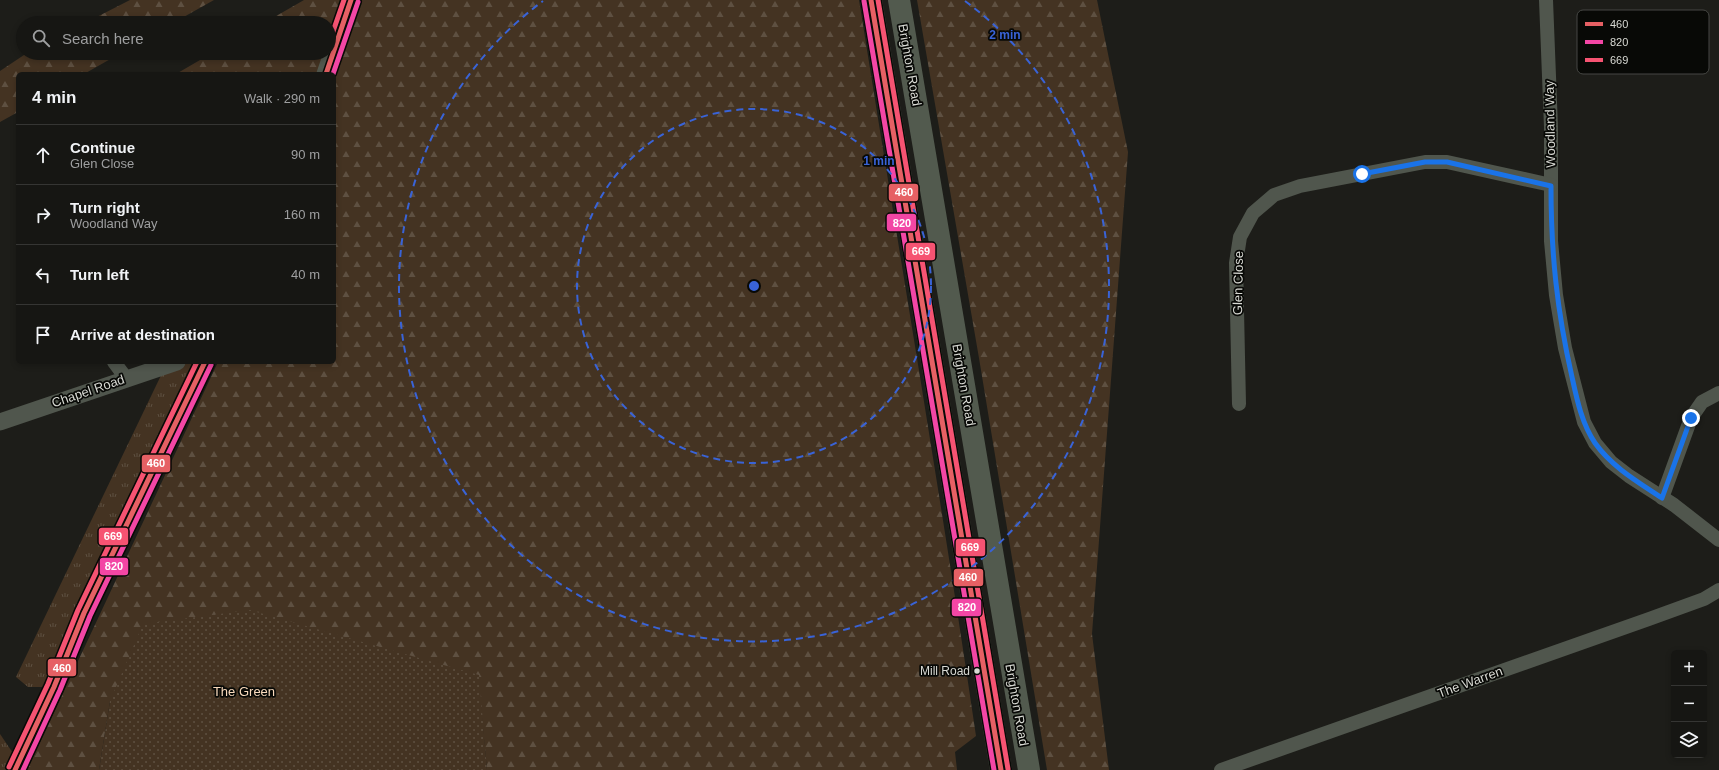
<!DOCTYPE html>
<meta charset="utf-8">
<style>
body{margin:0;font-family:Helvetica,sans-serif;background:#232321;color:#f1f3f6}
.controls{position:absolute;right:12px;bottom:12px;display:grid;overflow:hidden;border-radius:6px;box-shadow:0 2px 6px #0003}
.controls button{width:36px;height:36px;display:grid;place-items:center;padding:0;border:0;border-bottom:1px solid #353533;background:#161613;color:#f1f3f6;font:20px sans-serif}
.stop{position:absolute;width:12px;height:12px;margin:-9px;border:3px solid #1a73e8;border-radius:50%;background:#fff}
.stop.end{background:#1a73e8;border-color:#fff;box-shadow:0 1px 4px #0008}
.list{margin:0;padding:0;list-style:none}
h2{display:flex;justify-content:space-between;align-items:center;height:52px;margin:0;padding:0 16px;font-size:17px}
h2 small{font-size:13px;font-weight:400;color:#9e9fa0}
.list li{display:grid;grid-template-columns:26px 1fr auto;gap:12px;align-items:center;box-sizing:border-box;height:60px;padding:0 16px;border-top:1px solid #353533}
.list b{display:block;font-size:15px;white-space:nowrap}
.list p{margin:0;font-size:13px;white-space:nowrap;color:#9e9fa0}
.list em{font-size:13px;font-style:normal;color:#9e9fa0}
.icon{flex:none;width:22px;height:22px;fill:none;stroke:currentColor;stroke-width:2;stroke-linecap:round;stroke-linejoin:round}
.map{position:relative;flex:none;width:1719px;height:770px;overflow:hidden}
.search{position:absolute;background:#161613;box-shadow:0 2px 6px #0003;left:16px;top:16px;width:320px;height:44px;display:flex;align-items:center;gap:10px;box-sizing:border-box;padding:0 14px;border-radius:22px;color:#9e9fa0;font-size:15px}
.panel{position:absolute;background:#161613;box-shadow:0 2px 6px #0003;left:16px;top:72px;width:320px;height:292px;border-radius:6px}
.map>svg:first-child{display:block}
</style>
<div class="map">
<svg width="1719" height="770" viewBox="0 0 1719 770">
<defs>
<pattern id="grass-tufts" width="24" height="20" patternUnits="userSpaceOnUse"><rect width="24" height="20" fill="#432"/><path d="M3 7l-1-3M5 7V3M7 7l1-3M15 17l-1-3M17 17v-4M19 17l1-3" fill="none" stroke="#5e5041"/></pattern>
<pattern id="forest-firs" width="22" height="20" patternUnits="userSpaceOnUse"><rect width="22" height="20" fill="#432"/><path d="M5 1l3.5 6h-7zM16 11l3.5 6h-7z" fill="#5e5041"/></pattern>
<pattern id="park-dots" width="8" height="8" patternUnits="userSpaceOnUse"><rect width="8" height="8" fill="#432"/><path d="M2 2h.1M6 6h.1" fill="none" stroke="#5e5041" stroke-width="1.8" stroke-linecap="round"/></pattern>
</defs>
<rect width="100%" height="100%" fill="#1d1d19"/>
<g fill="url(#grass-tufts)">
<path d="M177 362 195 363 54 687H28L16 677 166 365Z"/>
<path d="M0 734 19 762 15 770H0Z"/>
</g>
<g fill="url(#forest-firs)">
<path d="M130 0H214L173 23H85Z"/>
<path d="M304 0H859C898 246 940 491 976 736L955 752 957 770H487L478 675 110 701 99 770H27L218 362H334V74H176L212 53H329V23H264Z"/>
<path d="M917 0H1097L1128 152 1092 634 1109 770H1047L979 358Z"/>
<path d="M27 53H121L84 74H18V112L0 122V71Z"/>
</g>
<path fill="url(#park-dots)" d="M250 610 479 675 487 770H99L110 701 143 624Z"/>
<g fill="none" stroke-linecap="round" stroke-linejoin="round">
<g stroke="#50564d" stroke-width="14">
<path d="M1546 0 1551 127V241L1556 295 1565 348 1584 422 1595 443 1611 462 1629 476 1674 505 1719 540"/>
<path d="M114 362 126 378"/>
<path d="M1239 404 1236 263 1240 237 1253 213 1274 195 1300 186 1425 162H1447L1551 185"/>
<path d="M1662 498 1691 418 1702 402 1719 393"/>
<path d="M1221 770 1649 619 1704 599 1719 590"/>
</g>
<path stroke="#50564d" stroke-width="17" d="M0 422 177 362"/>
<g stroke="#52584e" stroke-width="19">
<path d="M326 74 351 0"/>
<path d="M15 770 54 687 84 613 205 362"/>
</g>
<g stroke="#525a4e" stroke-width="22">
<path d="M871 0 1001 770"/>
<path d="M899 0 1029 770"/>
</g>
<g stroke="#080906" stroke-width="8">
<g id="bus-1">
<path d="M871 0 1001 770"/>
<path d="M326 74 351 0"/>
<path d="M15 770 54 687 84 613 205 362"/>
</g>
</g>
<g stroke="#080906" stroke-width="8">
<g id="bus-2">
<path d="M864 1 994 770"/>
<path d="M333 74 358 2"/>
<path d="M23 770 60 690 90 616 211 365"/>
</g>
</g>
<g stroke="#080906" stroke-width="8">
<g id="bus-3">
<path d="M878 0 1008 769"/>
<path d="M329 43 344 0"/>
<path d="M9 767 48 684 78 610 197 362"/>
</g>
</g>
<use href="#bus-1" stroke="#e66064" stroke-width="5"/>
<use href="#bus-2" stroke="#f346a5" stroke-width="5"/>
<use href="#bus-3" stroke="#f65372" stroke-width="5"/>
</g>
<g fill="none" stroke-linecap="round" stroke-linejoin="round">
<path stroke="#1a73e8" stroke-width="5" d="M1362 174 1425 162H1447L1551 186C1551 254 1557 311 1572 377 1577 400 1582 424 1595 443 1612 467 1638 482 1662 498L1691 418"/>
</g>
<g fill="none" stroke="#3963d7" stroke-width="2" stroke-dasharray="7 5">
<circle cx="754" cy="286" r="177"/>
<path d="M965 1A355 355 0 1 1 543 1"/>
</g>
<circle fill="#d8d9d3" stroke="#080906" stroke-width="1.5" cx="977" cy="671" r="3.5"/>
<g text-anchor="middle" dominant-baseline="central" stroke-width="3.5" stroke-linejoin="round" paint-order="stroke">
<g font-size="12" fill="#d8d9d3" stroke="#080906" text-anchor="end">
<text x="970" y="671">Mill Road</text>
</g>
<g font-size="13" fill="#d8d9d3" stroke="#080906">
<text transform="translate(910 65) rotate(80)">Brighton Road</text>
<text transform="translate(1550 124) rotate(-91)">Woodland Way</text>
<text transform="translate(1238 283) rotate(-89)">Glen Close</text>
<text transform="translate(964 385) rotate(80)">Brighton Road</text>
<text transform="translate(88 391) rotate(-19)">Chapel Road</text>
<text transform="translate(1470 682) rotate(-20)">The Warren</text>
<text transform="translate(1017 705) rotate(80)">Brighton Road</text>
</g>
<g font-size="13" fill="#f9dabd" stroke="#080906">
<text x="244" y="691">The Green</text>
</g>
</g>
<rect x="1577" y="10" width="132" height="64" rx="6" fill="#080906" stroke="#464744" stroke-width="1"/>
<rect x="1585" y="22" width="18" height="4" fill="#e66064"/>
<rect x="1585" y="40" width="18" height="4" fill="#f346a5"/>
<rect x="1585" y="58" width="18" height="4" fill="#f65372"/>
<g font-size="11" fill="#d8d9d3">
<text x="1610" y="28">460</text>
<text x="1610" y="46">820</text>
<text x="1610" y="64">669</text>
</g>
<circle cx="754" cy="286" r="6" fill="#3963d7" stroke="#080906" stroke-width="2"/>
<g font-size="12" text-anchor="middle" font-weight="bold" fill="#3963d7" stroke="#080906" stroke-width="3.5" stroke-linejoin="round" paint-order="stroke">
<text x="1005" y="39">2 min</text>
<text x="879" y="165">1 min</text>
</g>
<g stroke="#080906" stroke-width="1.5">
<rect x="888" y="183" width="31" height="19" rx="4" fill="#e66064"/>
<rect x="886" y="213" width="31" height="19" rx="4" fill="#f346a5"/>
<rect x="905" y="242" width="31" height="19" rx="4" fill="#f65372"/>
<rect x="141" y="454" width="30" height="19" rx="4" fill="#e66064"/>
<rect x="98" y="527" width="31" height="19" rx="4" fill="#f65372"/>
<rect x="955" y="538" width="31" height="19" rx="4" fill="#f65372"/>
<rect x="99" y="557" width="30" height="19" rx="4" fill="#f346a5"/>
<rect x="953" y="568" width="31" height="19" rx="4" fill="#e66064"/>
<rect x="951" y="598" width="31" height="19" rx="4" fill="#f346a5"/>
<rect x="47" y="658" width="30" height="19" rx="4" fill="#e66064"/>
</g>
<g font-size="11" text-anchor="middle" font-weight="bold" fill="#fff">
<text x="904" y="196">460</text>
<text x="902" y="227">820</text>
<text x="921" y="255">669</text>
<text x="156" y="467">460</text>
<text x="113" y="540">669</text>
<text x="970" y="551">669</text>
<text x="114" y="570">820</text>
<text x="968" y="581">460</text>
<text x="967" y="611">820</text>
<text x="62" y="672">460</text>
</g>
</svg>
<div class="controls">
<button>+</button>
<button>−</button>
<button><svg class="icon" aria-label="layers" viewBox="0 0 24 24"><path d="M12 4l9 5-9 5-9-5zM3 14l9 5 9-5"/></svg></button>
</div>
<div class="stop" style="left:1362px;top:174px"></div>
<div class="stop end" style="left:1691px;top:418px"></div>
<div class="search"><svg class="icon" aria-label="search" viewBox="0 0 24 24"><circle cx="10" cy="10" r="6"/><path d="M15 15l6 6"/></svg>Search here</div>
<section class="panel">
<h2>4 min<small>Walk · 290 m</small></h2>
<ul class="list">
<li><svg class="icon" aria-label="ahead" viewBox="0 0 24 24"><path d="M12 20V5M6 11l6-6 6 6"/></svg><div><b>Continue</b><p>Glen Close</p></div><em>90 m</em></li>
<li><svg class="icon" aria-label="right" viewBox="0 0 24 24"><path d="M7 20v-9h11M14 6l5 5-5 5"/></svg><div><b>Turn right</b><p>Woodland Way</p></div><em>160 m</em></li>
<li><svg class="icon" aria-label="left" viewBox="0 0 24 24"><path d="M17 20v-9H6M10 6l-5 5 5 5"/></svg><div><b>Turn left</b></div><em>40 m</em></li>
<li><svg class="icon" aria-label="arrive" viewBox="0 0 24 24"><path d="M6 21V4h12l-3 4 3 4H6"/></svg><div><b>Arrive at destination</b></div></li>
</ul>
</section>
</div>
